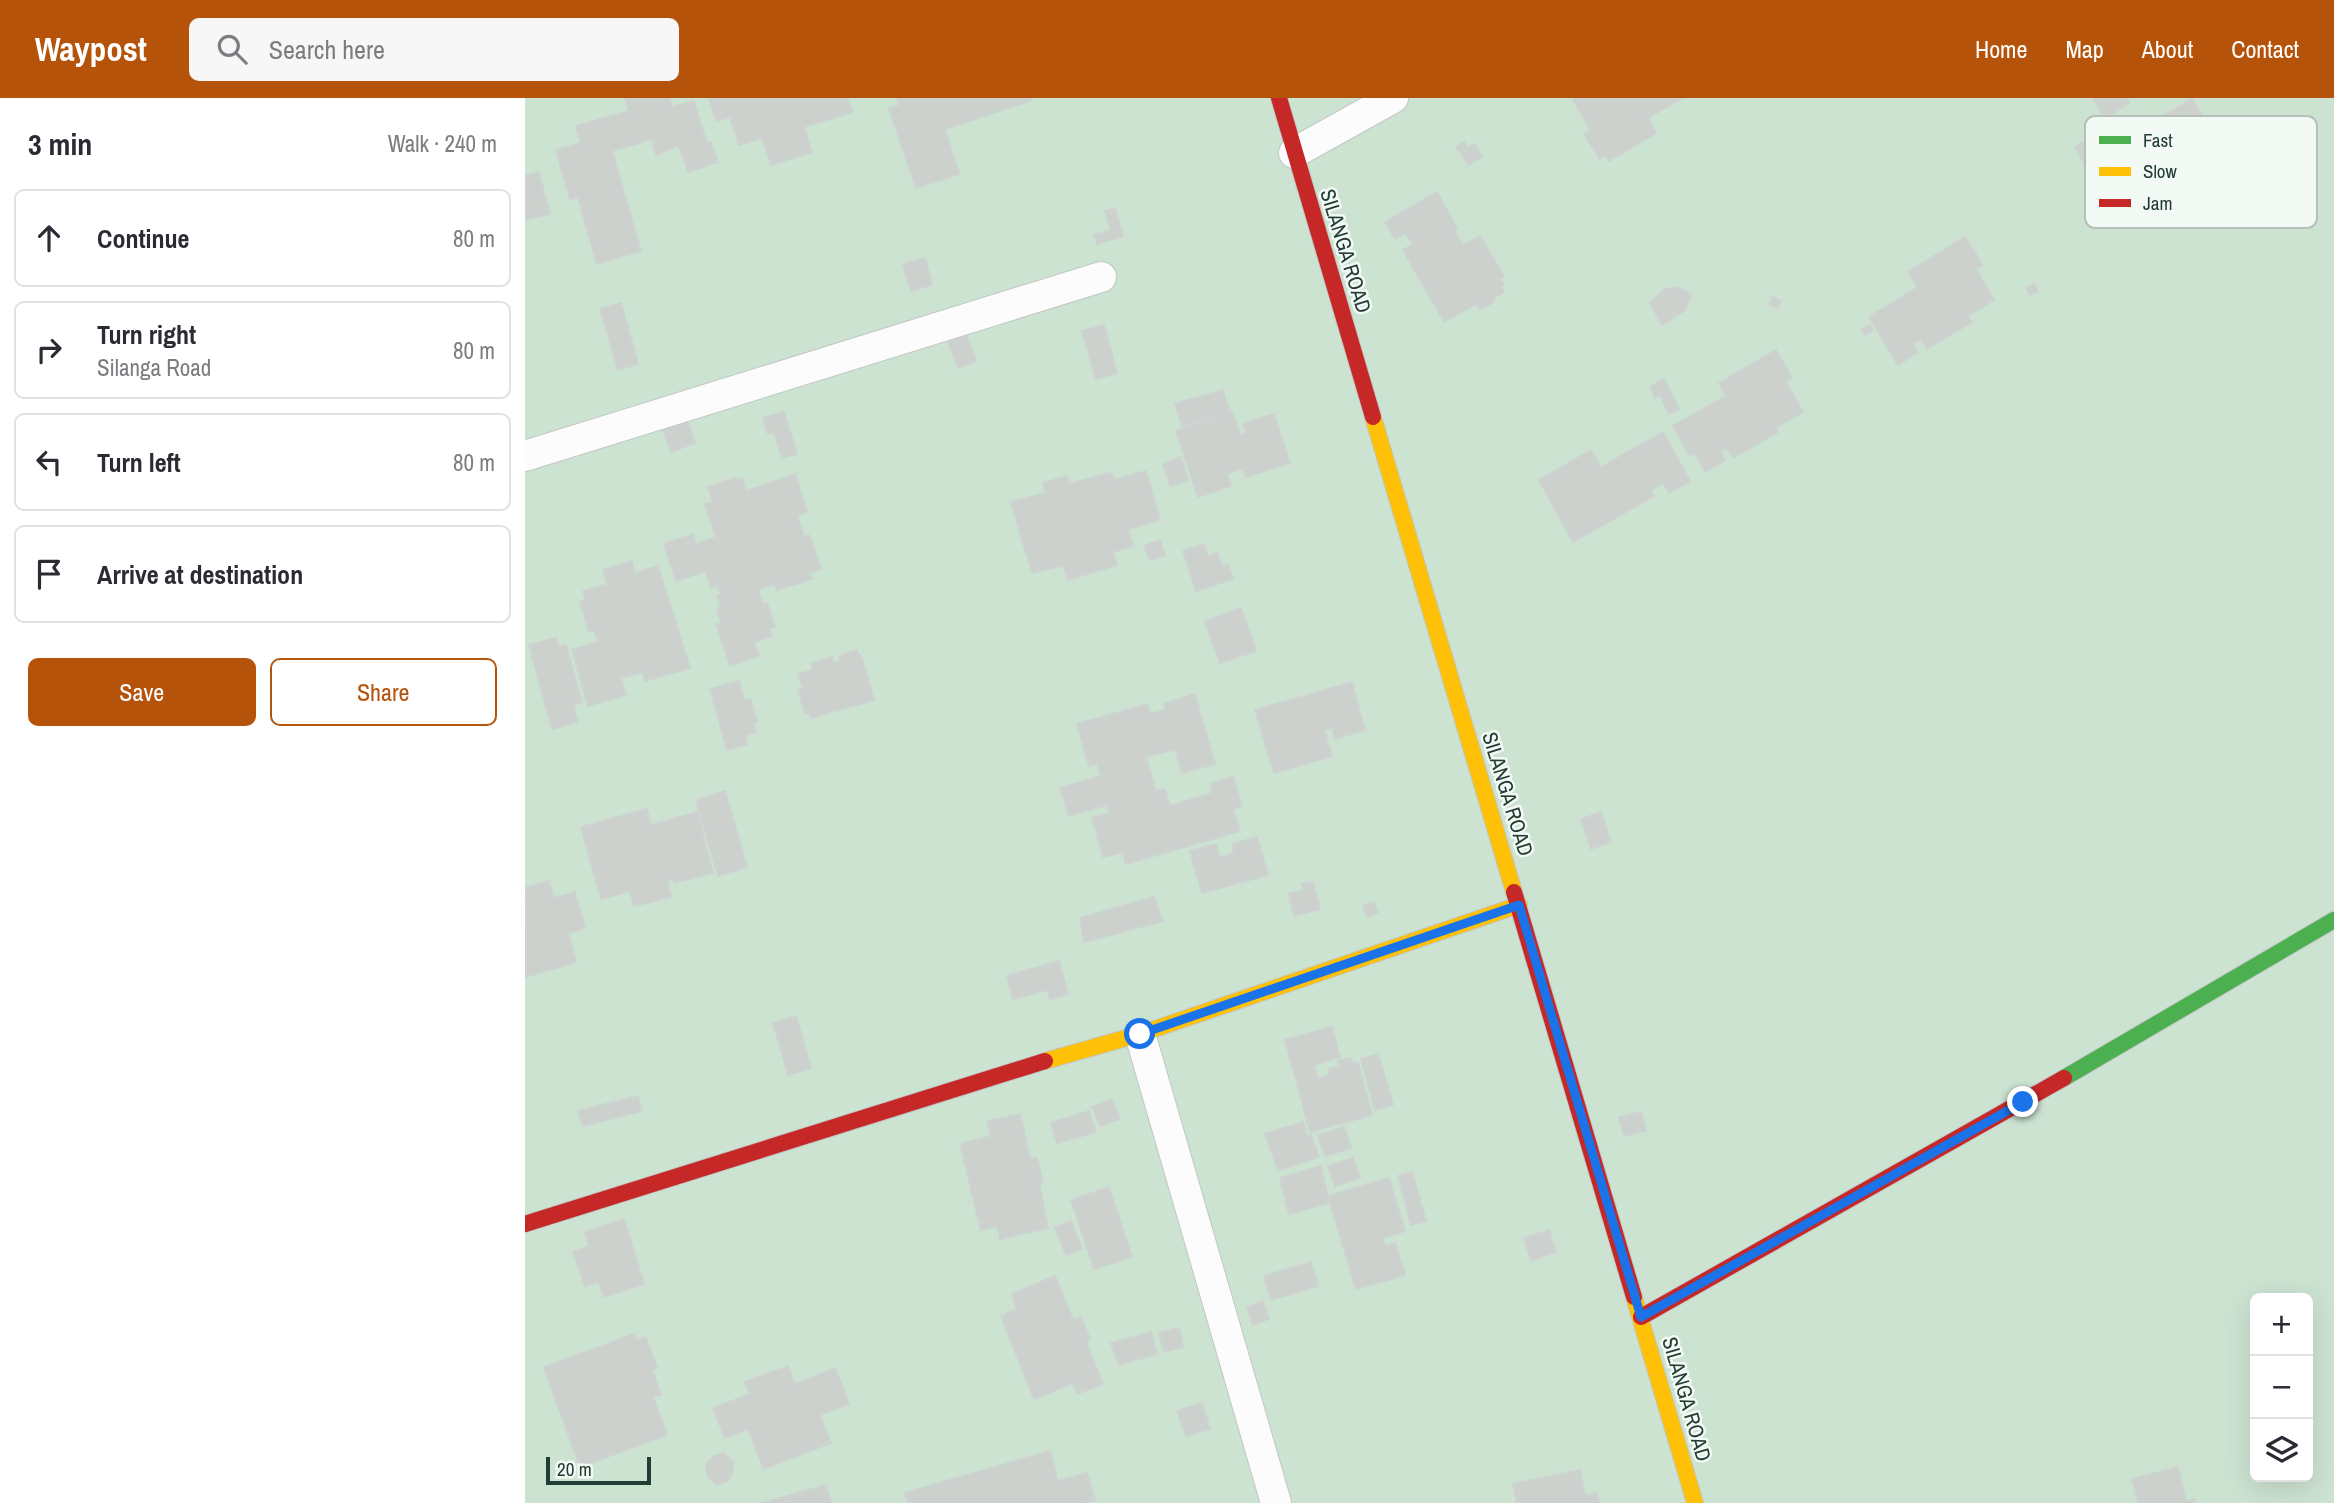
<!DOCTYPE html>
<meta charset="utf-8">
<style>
body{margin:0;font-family:"Archivo Narrow",sans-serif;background:#f7f7f7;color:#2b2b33}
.controls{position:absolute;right:21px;bottom:21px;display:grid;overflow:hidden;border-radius:10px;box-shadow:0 7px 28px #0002}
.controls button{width:63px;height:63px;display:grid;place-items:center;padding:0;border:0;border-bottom:2px solid #e1e1e2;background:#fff;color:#2b2b33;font:35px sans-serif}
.scale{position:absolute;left:21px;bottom:18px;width:105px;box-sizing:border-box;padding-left:7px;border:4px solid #223d33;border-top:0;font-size:19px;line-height:24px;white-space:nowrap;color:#223d33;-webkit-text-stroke:5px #f3f9f5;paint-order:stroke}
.stop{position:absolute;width:21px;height:21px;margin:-16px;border:5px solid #1a73e8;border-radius:50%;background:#fff}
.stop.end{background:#1a73e8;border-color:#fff;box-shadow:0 2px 7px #0008}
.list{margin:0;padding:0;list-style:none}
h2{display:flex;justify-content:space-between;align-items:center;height:91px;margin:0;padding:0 28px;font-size:30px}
h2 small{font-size:23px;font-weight:400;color:#7c7c81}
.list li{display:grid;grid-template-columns:46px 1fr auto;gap:21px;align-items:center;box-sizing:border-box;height:98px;margin:0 14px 14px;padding:0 14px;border:2px solid #e1e1e2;border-radius:10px}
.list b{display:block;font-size:26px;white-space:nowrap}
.list p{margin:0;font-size:23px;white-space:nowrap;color:#7c7c81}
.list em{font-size:23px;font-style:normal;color:#7c7c81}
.actions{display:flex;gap:14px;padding:21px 28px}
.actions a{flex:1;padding:16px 0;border:2px solid #b45309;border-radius:10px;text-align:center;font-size:24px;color:#b45309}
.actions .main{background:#b45309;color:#fff}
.icon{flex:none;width:38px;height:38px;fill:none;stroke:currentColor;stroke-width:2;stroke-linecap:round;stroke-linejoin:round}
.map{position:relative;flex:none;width:1809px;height:1405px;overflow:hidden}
header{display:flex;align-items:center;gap:42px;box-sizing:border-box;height:98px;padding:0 35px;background:#b45309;color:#fff}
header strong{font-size:33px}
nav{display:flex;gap:38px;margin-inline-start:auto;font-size:24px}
.search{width:490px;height:63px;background:#f7f7f7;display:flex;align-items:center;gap:18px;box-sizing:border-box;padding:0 24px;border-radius:10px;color:#7c7c81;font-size:26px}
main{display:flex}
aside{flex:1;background:#fff}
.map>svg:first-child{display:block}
</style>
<header>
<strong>Waypost</strong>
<div class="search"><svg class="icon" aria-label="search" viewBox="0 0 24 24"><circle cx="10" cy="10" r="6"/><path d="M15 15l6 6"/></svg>Search here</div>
<nav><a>Home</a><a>Map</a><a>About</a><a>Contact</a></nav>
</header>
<main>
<aside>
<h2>3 min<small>Walk · 240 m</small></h2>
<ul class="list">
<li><svg class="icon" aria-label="ahead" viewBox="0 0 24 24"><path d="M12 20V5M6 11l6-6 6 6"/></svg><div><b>Continue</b></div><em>80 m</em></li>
<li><svg class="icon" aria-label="right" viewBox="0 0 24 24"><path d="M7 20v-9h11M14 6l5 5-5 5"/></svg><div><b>Turn right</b><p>Silanga Road</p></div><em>80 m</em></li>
<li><svg class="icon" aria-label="left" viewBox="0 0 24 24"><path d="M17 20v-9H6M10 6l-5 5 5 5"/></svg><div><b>Turn left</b></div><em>80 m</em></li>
<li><svg class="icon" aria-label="arrive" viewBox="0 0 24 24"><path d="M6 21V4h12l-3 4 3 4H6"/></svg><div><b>Arrive at destination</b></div></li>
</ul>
<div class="actions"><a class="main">Save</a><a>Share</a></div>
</aside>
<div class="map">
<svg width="1809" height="1405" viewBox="0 0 1809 1405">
<rect width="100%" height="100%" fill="#e4eae7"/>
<path fill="#cde3d2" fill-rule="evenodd" d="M0 0H1809V1405H0ZM1730 1200H1783V1379H1730Z"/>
<g fill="#ccd1ce" stroke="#cdd3d0" stroke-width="2">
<path d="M100 0H144L147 9 169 3 182 46 186 44 193 64 163 74 154 47 131 57 127 41 87 53 116 153 72 166 53 99 45 102 31 52 56 45 51 28 104 13Z"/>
<path d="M184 0H323L327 14 279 29 287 54 246 67 237 40 214 47 205 19 191 23Z"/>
<path d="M372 0H507V2L420 31 434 76 391 90 364 10 375 7Z"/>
<path d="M1051 0H1157L1123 20 1131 35 1084 63 1081 57 1075 61 1059 36 1066 32 1048 2Z"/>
<path d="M1568 0H1601L1604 5 1580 20Z"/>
<path d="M1667 1 1695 48 1673 61 1669 54 1662 58 1668 67 1620 96 1616 89 1585 108 1550 49 1600 19 1610 35Z"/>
<path d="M939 44 943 50 949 46 957 58 944 67 931 49Z"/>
<path d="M14 74 25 116 0 122V77Z"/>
<path d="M912 94 932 131 929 132 938 147 955 138 979 178 975 181 979 187 976 189 979 194 967 201 969 204 955 212 951 206 919 224 878 152 888 146 881 135 870 141 860 124Z"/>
<path d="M590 110 598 138 572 146 569 137 586 132 580 113Z"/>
<path d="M1440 139 1458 167 1451 171 1469 202 1443 218 1447 224 1402 251 1396 241 1388 245 1393 254 1373 267 1344 219 1393 189 1383 174Z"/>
<path d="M400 160 407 187 386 193 378 166Z"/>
<path d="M1509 186 1513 193 1505 197 1501 190Z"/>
<path d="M1155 189 1166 198 1160 212 1137 227 1125 205 1140 191Z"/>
<path d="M1247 199 1256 203 1253 210 1244 206Z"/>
<path d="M96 205 113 266 93 272 75 211Z"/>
<path d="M579 227 592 275 571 281 557 233Z"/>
<path d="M1344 227 1348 232 1340 237 1337 232Z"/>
<path d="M441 236 451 263 434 270 422 242Z"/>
<path d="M1251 252 1267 280 1261 284 1278 314 1251 329 1253 334 1208 360 1202 350 1196 354 1200 362 1180 374 1170 355 1165 358 1148 328 1201 298 1194 285Z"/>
<path d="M1139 281 1154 311 1144 316 1135 297 1130 300 1125 289Z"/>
<path d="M698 292 704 314 657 328 650 306Z"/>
<path d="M259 314 272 356 257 360 249 334 243 336 238 320Z"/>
<path d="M707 314 715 337 721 335 718 326 749 316 765 365 721 379 718 370 702 376 706 388 673 399 651 333Z"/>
<path d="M162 322 170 345 146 354 137 330Z"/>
<path d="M1138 334 1165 383 1144 395 1138 385 1126 392 1129 398 1048 444 1014 382 1066 352 1076 369Z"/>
<path d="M656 359 663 382 645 388 638 366Z"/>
<path d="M621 373 635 422 603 431 608 448 588 454 592 467 543 482 538 467 507 475 486 404 520 395 518 385 542 378 544 386 587 374 589 382Z"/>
<path d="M270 376 282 414 272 417 279 439 284 437 296 471 284 475 287 481 252 492 250 486 233 491 238 506 242 505 250 529 245 530 247 538 229 544 234 558 205 568 191 526 196 525 192 511 196 509 192 498 196 496 193 487 186 490 181 473 151 483 139 446 168 436 171 446 191 439 180 406 188 404 183 389 210 380V382L217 380 221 393Z"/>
<path d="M635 442 640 457 625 462 619 448Z"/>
<path d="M679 446 683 458 692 455 697 468 703 466 708 481 671 493 658 453Z"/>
<path d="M107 463 110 475 133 468 165 570 120 583 118 574 96 580 101 597 63 608 47 552 73 544 69 532 64 534 55 504 61 502 58 493 83 486 78 472Z"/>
<path d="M716 510 731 553 695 565 680 523Z"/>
<path d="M31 540 33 549 41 547 57 604 48 607 53 624 27 631 4 547Z"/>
<path d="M332 552 334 558 336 557 349 602 286 620 284 614 280 616 273 592 278 591 273 576 288 572 286 565 307 559 309 565 315 563 314 558Z"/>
<path d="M214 583 219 602 226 601 232 624 228 625 231 634 220 637 222 646 202 652 185 591Z"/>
<path d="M827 584 840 632 810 641 807 630 799 632 807 658 749 675 730 612Z"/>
<path d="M670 596 690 666 657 675 650 651 621 659 631 693 640 691 645 708 687 695 685 686 708 679 717 708 708 711 715 733 601 766 598 754 578 759 567 720 584 715 582 707 544 718 535 690 576 678 572 666 564 668 552 626 622 606 625 616 640 612 639 606Z"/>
<path d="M200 693 222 769 193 778 171 702Z"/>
<path d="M122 711 126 727 172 714 188 775 149 785V781L142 783 146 799 109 808 105 793 76 801 56 729Z"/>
<path d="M1076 714 1086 744 1066 751 1056 721Z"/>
<path d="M732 739 743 777 677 795 665 753 691 746 695 759 709 755 707 746Z"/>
<path d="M24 783 29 800 50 794 60 830 43 835 51 864 1 879 0 790Z"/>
<path d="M788 784 795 811 769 818 764 796 779 792 777 786Z"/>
<path d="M629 799 638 823 559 844 555 820Z"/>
<path d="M849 804 853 815 842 819 838 808Z"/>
<path d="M534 863 543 896 525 901 523 892 488 901 482 878Z"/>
<path d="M271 918 286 970 263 977 248 925Z"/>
<path d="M807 929 815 959 789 967 793 981 805 977 803 971 814 968 813 963 826 960 828 966 833 965 847 1017 785 1034 760 942Z"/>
<path d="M853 956 868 1007 850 1012 836 961Z"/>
<path d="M113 998 117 1013 58 1028 53 1013Z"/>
<path d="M587 1001 595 1021 575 1028 567 1009Z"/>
<path d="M564 1013 571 1034 532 1045 526 1025Z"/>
<path d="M1116 1014 1121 1033 1099 1038 1094 1019Z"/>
<path d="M495 1016 505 1061 512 1060 518 1084 514 1085 523 1130 475 1141 472 1128 456 1132 435 1046 466 1038 462 1023Z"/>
<path d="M778 1024 782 1038 786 1037 794 1059 753 1072 740 1036Z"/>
<path d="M819 1029 826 1050 800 1058 793 1037Z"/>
<path d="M828 1060 835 1080 810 1088 803 1068Z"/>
<path d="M796 1068 804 1105 764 1116 755 1080Z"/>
<path d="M887 1074 901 1123 886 1127 873 1078Z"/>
<path d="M864 1080 880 1133 858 1140 860 1148 870 1145 880 1177 831 1191 803 1098Z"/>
<path d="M584 1089 607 1159 569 1171 546 1102Z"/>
<path d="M99 1121 119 1186 79 1199 74 1184 60 1188 48 1154 64 1148 60 1134Z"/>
<path d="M546 1123 557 1151 541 1157 530 1129Z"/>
<path d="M1024 1132 1031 1154 1006 1163 999 1140Z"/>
<path d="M786 1164 793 1188 746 1202 739 1178Z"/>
<path d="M530 1178 548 1222 556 1219 565 1241 561 1244 578 1286 552 1296 548 1285 509 1301 476 1218 492 1211 487 1196Z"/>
<path d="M738 1203 744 1221 728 1227 722 1209Z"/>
<path d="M654 1230 658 1249 639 1254 634 1235Z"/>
<path d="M626 1234 632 1256 594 1267 586 1245Z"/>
<path d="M109 1236 111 1243 121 1239 132 1270 127 1272 136 1297 128 1299 142 1337 55 1369 19 1269Z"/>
<path d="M263 1268 270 1286 310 1270 324 1306 295 1317 306 1345 239 1371 223 1331 200 1340 188 1310 225 1296 220 1284Z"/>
<path d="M677 1305 685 1331 661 1338 652 1313Z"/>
<path d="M525 1353 533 1383 562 1375 570 1402 559 1405H383L380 1395Z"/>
<path d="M198 1355 209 1364 207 1376 202 1383 192 1387 184 1380 181 1372 182 1365 188 1358Z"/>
<path d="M1653 1369 1661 1403 1670 1401 1671 1405H1613L1607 1381Z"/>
<path d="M1055 1372 1060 1397 1072 1395 1074 1405H992L988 1386Z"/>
<path d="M301 1387 306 1405H236Z"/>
</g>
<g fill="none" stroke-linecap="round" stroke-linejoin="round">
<g stroke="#c1c7c4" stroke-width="32">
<g id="street">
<path d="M769 55 868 0"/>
<path d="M0 358 576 179"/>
<path d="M615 936 751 1405"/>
</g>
</g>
<g stroke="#c0c8c4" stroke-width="18">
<path id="fast" d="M1539 980 1809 822"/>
</g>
<g stroke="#c0c8c4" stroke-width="18">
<g id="slow">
<path d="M848 319 989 794"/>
<path d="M520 963 615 936 994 807"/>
<path d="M1109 1199 1170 1405"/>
</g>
</g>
<g stroke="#c0c8c4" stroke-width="18">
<g id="jam">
<path d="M754 0 848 319"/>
<path d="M989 794 1109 1199"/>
<path d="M0 1126 520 963"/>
<path d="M1116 1219 1539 980"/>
</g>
</g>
<use href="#street" stroke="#fbfcfb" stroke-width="30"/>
<use href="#fast" stroke="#4caf50" stroke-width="16"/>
<use href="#slow" stroke="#ffc107" stroke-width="16"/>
<use href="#jam" stroke="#c62828" stroke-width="16"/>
</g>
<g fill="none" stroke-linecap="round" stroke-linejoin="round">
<path stroke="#1a73e8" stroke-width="9" d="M615 936 994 807 1116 1219 1498 1004"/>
</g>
<g text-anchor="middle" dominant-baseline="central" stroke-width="5" stroke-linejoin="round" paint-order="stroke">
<g font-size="21" fill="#223d33" stroke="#f3f9f5">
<text transform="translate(821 153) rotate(73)">SILANGA ROAD</text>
<text transform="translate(983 696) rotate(73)">SILANGA ROAD</text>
<text transform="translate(1162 1301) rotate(74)">SILANGA ROAD</text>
</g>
</g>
<rect x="1560" y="18" width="232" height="112" rx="10" fill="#f3f9f5" stroke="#b4c1bb" stroke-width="2"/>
<rect x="1574" y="38" width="32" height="8" fill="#4caf50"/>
<rect x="1574" y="69" width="32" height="9" fill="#ffc107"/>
<rect x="1574" y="101" width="32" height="8" fill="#c62828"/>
<g font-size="19" fill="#223d33">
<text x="1618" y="49">Fast</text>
<text x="1618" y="80">Slow</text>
<text x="1618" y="112">Jam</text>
</g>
</svg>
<div class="controls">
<button>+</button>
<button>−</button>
<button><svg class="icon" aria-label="layers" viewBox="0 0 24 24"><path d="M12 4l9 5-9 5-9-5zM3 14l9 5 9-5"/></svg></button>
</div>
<div class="scale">20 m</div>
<div class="stop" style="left:615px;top:936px"></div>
<div class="stop end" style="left:1498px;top:1004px"></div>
</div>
</main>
